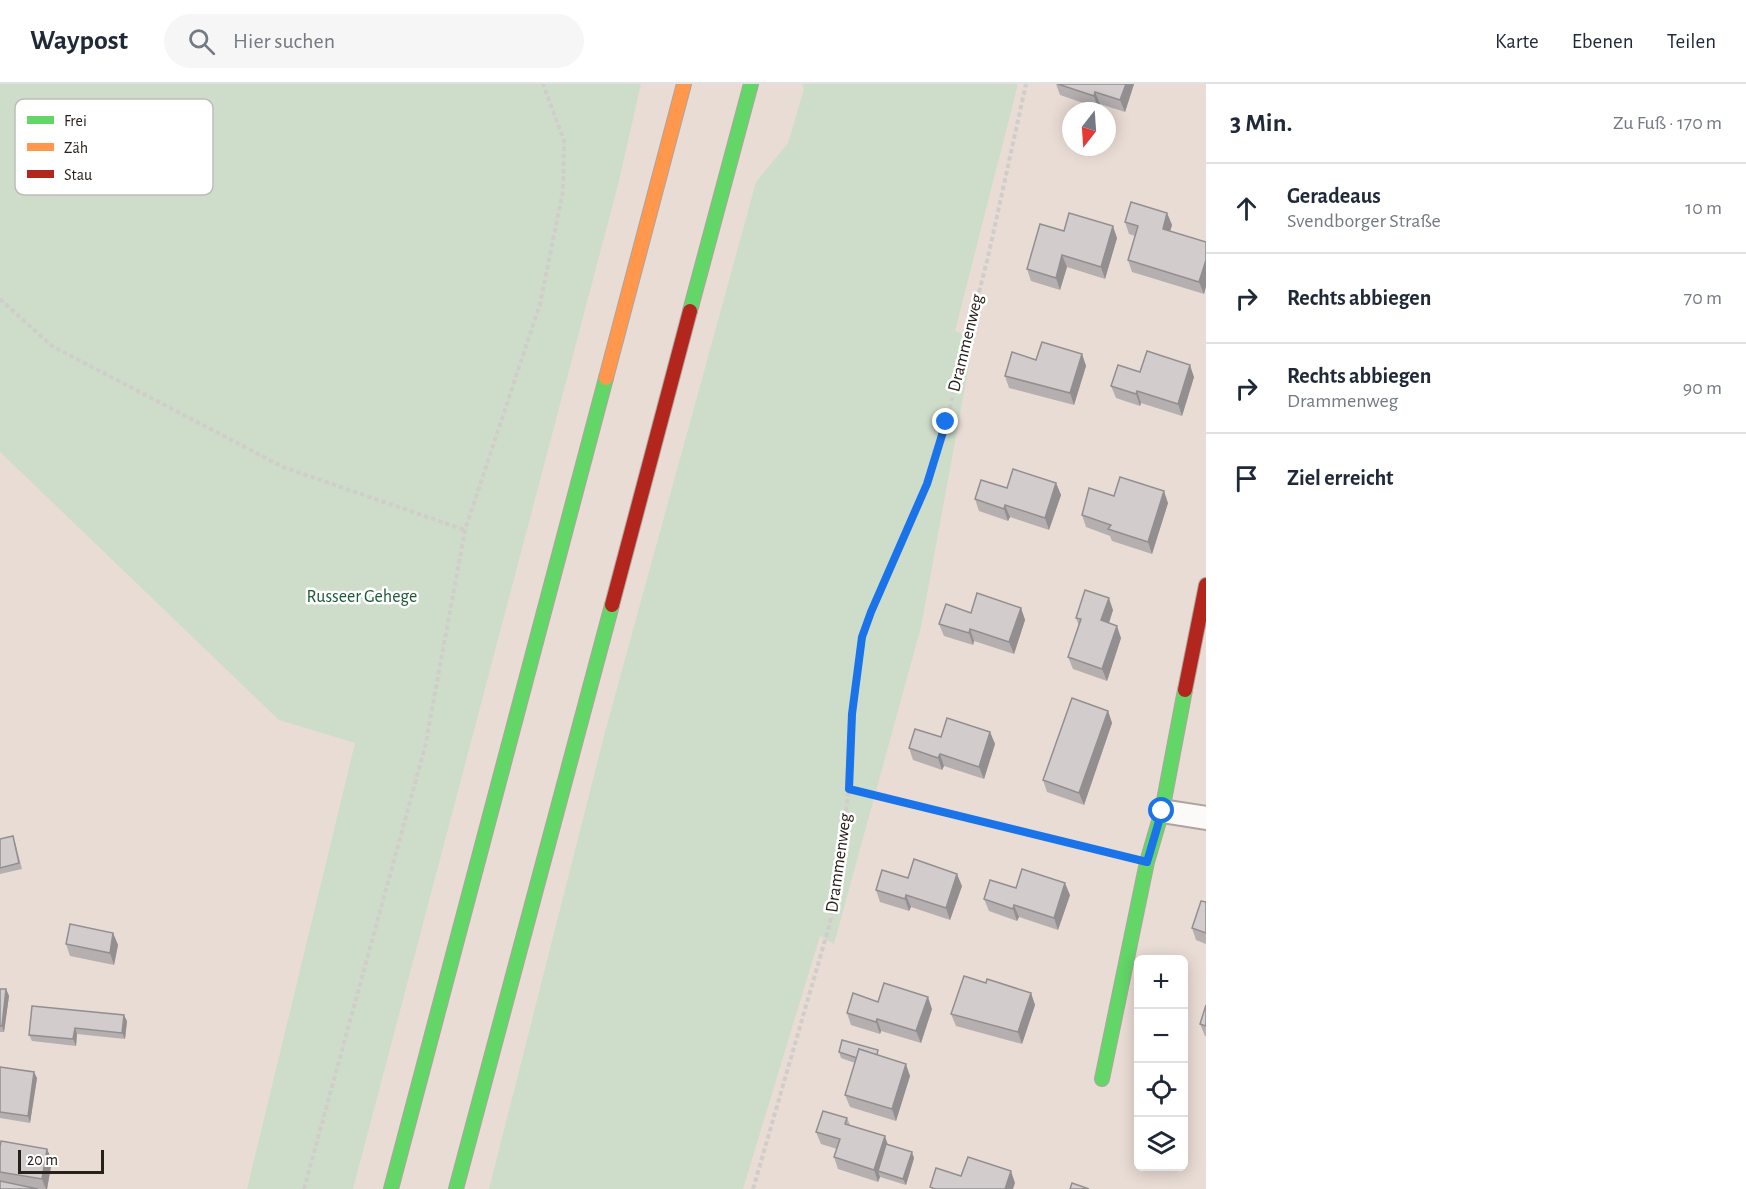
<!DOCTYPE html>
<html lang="de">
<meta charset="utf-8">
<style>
body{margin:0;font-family:"Alegreya Sans",sans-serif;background:#f6f6f7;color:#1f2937}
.controls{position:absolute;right:18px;bottom:18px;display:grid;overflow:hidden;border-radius:9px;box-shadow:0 3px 15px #0003}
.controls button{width:54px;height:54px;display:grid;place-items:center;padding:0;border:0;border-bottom:2px solid #e0e1e3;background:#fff;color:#1f2937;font:30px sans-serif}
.compass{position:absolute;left:1062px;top:18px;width:54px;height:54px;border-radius:50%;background:#fff;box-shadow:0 3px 15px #0003;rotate:197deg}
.scale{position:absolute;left:18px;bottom:15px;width:86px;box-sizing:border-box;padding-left:6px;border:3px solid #28201a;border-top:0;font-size:16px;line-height:21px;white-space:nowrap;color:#28201a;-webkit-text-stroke:4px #fff;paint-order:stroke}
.stop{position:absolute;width:18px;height:18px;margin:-14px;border:4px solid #1a73e8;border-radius:50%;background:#fff}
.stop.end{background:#1a73e8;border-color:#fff;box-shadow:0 2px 6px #0008}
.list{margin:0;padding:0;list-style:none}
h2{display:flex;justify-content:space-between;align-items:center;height:78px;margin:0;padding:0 24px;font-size:26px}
h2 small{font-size:20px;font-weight:400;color:#747a83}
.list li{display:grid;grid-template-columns:39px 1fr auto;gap:18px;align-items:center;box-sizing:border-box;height:90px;padding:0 24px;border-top:2px solid #e0e1e3}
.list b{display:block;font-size:22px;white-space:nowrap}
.list p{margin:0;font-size:20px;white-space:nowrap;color:#747a83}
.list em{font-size:20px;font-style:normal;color:#747a83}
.icon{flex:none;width:33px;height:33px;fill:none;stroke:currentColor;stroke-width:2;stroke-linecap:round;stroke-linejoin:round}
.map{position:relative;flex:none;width:1206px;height:1105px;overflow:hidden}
header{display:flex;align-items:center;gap:36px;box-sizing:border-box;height:84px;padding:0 30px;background:#fff;border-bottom:2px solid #e0e1e3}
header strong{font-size:28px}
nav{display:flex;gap:33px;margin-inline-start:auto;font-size:21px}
.search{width:420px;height:54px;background:#f6f6f7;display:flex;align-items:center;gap:15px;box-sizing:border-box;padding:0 21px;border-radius:33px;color:#747a83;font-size:22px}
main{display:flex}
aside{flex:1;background:#fff}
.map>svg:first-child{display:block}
</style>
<header>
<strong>Waypost</strong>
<div class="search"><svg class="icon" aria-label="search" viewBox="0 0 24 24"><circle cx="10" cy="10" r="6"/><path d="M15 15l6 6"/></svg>Hier suchen</div>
<nav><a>Karte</a><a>Ebenen</a><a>Teilen</a></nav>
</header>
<main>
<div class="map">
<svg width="1206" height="1105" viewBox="0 0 1206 1105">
<rect width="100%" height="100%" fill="#e9dcd4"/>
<g fill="#ceddca">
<path d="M0 0H641L619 97 353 1105H247L355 659 279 636 0 368Z"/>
<path d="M802 0H1018L955 247 974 254 921 543 834 860 820 852 743 1105H489L605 648 756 98 788 59 804 5Z"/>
</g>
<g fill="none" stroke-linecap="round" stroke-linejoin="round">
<g stroke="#aea49e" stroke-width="26">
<path id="street" d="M1162 727 1206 734"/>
</g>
<g stroke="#aea49e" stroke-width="16">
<g id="fast">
<path d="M690 227 751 0"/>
<path d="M1102 995 1147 778 1162 727 1185 606"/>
<path d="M391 1105 606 294"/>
<path d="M456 1105 612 521"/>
</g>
</g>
<g stroke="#aea49e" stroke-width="16">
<path id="slow" d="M606 294 684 0"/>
</g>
<g stroke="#aea49e" stroke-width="16">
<g id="jam">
<path d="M612 521 690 227"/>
<path d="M1185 606 1206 501"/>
</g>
</g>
<g stroke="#d0cdca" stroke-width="4" stroke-dasharray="4.5 3" stroke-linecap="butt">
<path d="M0 215 52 262 283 383 465 446"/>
<path d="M849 705 1117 770"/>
<path d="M304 1105 425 663 465 446 540 220 563 107 564 57 543 0"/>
<path d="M753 1105 830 839 849 705 852 630 862 553 871 528 927 400 946 338 988 173 1026 0"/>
</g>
<use href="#street" stroke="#fcfaf9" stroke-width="22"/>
<use href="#fast" stroke="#63d668" stroke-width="14"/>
<use href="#slow" stroke="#ff974d" stroke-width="14"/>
<use href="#jam" stroke="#b3261e" stroke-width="14"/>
</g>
<g fill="#b5afb0">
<path d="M1056 0H1134L1125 28 1100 20 1098 24 1060 11Z"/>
<path d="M1167 129 1172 141 1170 147 1206 158V202L1204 210 1132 188 1128 176 1135 152 1129 150 1125 138Z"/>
<path d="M1064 147 1117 154 1105 195 1067 183 1060 206 1031 197 1027 185Z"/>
<path d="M1082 270 1086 282 1074 321 1009 304 1005 292 1036 276Z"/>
<path d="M1140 288 1194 293 1182 332 1141 319 1140 322 1116 314 1111 302Z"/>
<path d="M1056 399 1061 411 1049 446 1010 433 1008 437 979 427 975 415 1007 404Z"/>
<path d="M1114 412 1168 419 1152 470 1112 457 1110 452 1086 443 1082 431Z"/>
<path d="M1021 524 1025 536 1014 570 974 557 973 561 944 552 939 540 971 529Z"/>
<path d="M1113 526 1109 539 1121 554 1107 597 1073 585 1068 573 1079 542 1076 534Z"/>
<path d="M1108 627 1112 639 1084 721 1047 708 1043 696Z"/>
<path d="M990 648 995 660 984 695 944 682 942 686 913 676 909 664 941 653Z"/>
<path d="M0 755 15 758 22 785 0 790Z"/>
<path d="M908 794 962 802 950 836 911 823 909 827 880 818 876 806Z"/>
<path d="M1016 804 1070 811 1058 846 1019 833 1017 837 989 827 984 815Z"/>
<path d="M1206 818V860L1196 856 1192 844Z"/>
<path d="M113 849 118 861 114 881 70 872 66 860Z"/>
<path d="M986 899 1031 909 1035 921 1022 960 956 942 951 930Z"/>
<path d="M0 905H6L9 912 4 948H0Z"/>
<path d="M878 918 932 925 921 959 881 947 880 950 851 941 847 929Z"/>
<path d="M1206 921V952H1205L1200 940Z"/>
<path d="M32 922 127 937 125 955 77 950 76 962 32 957 29 951Z"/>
<path d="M839 968 881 972 910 992 896 1037 850 1023 845 1011 855 979 841 974Z"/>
<path d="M0 983 37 994 30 1039 0 1034Z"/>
<path d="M847 1034 850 1041 914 1074 906 1101 880 1093 878 1098 838 1085 834 1073 837 1065 821 1060 816 1048Z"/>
<path d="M0 1063 47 1065 52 1077 47 1105H0Z"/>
</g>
<g fill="#938f90">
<path d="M1126 0H1134L1125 28 1120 16Z"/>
<path d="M1095 8 1100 20 1098 24 1094 12Z"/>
<path d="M1167 129 1172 141 1167 157 1163 145Z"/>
<path d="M1113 142 1117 154 1105 195 1101 183Z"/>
<path d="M1062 171 1067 183 1060 206 1056 194Z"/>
<path d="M1206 176V202L1204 210 1199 198Z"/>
<path d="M1082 270 1086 282 1074 321 1070 309Z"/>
<path d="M1190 281 1194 293 1182 332 1178 320Z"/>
<path d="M1137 307 1141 319 1140 322 1136 310Z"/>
<path d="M1056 399 1061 411 1049 446 1045 434Z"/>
<path d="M1164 407 1168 419 1152 470 1148 458Z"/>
<path d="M1005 421 1010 433 1008 437 1004 425Z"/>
<path d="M1109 514 1113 526 1106 548 1101 536Z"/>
<path d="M1021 524 1025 536 1014 570 1009 558Z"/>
<path d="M1117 542 1121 554 1107 597 1102 585Z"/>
<path d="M970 545 974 557 973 561 969 549Z"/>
<path d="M1108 627 1112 639 1084 721 1079 709Z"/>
<path d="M990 648 995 660 984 695 979 683Z"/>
<path d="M940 670 944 682 942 686 938 674Z"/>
<path d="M957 790 962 802 950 836 946 824Z"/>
<path d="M1065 799 1070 811 1058 846 1054 834Z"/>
<path d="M906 811 911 823 909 827 905 815Z"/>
<path d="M1014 821 1019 833 1017 837 1013 825Z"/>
<path d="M113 849 118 861 114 881 110 869Z"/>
<path d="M6 905 9 912 4 948 2 942Z"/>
<path d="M1031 909 1035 921 1022 960 1018 948Z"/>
<path d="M928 913 932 925 921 959 916 947Z"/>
<path d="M124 931 127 937 125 955 122 949Z"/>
<path d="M877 935 881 947 880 950 876 938Z"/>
<path d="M75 944 77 950 76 962 73 955Z"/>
<path d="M906 980 910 992 896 1037 892 1025Z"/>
<path d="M34 988 37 994 30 1039 28 1032Z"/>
<path d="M885 1052 889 1064 878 1087 880 1093 878 1098 874 1086Z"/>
<path d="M47 1065 52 1077 47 1105H46L42 1095Z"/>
<path d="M912 1068 914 1074 906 1101 903 1095Z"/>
<path d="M1011 1087 1015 1099 1013 1105H1005Z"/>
</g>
<g fill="#d2cccd" stroke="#938f90" stroke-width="1.5">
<path d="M1058 0H1126L1120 16 1095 8 1094 12Z"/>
<path d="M1131 118 1167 129 1163 145 1206 158V176L1199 198 1128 176 1138 142 1125 138Z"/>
<path d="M1069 129 1113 142 1101 183 1062 171 1056 194 1027 185 1040 140 1064 147Z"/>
<path d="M1042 258 1082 270 1070 309 1005 292 1012 268 1036 276Z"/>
<path d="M1147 267 1190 281 1178 320 1137 307 1136 310 1111 302 1118 281 1140 288Z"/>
<path d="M1013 385 1056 399 1045 434 1005 421 1004 425 975 415 981 396 1007 404Z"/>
<path d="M1120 393 1164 407 1148 458 1108 445 1111 441 1082 431 1089 404 1114 412Z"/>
<path d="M1085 506 1109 514 1101 536 1117 542 1102 585 1068 573 1081 535 1076 534Z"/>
<path d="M977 509 1021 524 1009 558 970 545 969 549 939 540 946 520 971 529Z"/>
<path d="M1072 614 1108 627 1079 709 1043 696Z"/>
<path d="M947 634 990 648 979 683 940 670 938 674 909 664 915 645 941 653Z"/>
<path d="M13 752 19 779 0 784V755Z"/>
<path d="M914 775 957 790 946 824 906 811 905 815 876 806 882 786 908 794Z"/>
<path d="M1022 785 1065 799 1054 834 1014 821 1013 825 984 815 990 796 1016 804Z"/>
<path d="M1201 817 1206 818V849L1192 844Z"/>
<path d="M70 840 113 849 110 869 66 860Z"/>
<path d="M964 892 986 899 987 895 1031 909 1018 948 951 930Z"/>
<path d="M884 899 928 913 916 947 877 935 876 938 847 929 853 909 878 918Z"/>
<path d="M0 905H6L2 942H0Z"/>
<path d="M1206 921V942L1200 940Z"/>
<path d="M32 922 124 931 122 949 75 944 73 955 29 951Z"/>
<path d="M842 956 878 966 877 971 859 965 857 974 839 968Z"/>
<path d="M859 965 906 980 892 1025 845 1011Z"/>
<path d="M0 983 34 988 28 1032 0 1028Z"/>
<path d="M823 1027 847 1034 845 1040 885 1052 874 1086 834 1073 840 1055 816 1048Z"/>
<path d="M1 1057 47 1065 42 1095 0 1088V1063Z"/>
<path d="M886 1060 912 1068 903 1095 878 1087Z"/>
<path d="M968 1073 1011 1087 1005 1105H935L930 1103 936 1084 961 1092Z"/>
<path d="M0 1097 38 1105H0Z"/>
<path d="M1072 1099 1089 1105H1070Z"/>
</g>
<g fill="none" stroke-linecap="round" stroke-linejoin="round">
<path stroke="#1a73e8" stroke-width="8" d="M946 338 927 400 871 528 862 553 852 630 849 705 1147 778 1162 727"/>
</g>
<g text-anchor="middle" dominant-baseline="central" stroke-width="5" stroke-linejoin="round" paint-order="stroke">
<g font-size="18" fill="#28201a" stroke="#fff">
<text transform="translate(966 259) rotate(-76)">Drammenweg</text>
<text transform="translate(839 779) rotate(-82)">Drammenweg</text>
</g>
<g font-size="18" fill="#1a5935" stroke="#fff">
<text x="362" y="513">Russeer Gehege</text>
</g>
</g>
<rect x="15" y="15" width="198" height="96" rx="9" fill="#fff" stroke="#bebcba" stroke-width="1.5"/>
<rect x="27" y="32" width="27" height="8" fill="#63d668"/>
<rect x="27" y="59" width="27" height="8" fill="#ff974d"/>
<rect x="27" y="86" width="27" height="8" fill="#b3261e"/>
<g font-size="16" fill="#28201a">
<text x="64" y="42">Frei</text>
<text x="64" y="69">Zäh</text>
<text x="64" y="96">Stau</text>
</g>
</svg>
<div class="controls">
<button>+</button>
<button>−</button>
<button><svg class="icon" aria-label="locate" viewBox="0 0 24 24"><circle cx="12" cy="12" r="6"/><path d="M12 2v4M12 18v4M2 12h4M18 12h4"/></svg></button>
<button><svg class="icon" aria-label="layers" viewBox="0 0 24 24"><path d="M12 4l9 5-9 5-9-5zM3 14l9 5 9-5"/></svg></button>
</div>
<svg class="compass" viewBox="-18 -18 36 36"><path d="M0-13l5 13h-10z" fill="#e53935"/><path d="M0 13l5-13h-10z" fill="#747a83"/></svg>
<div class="scale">20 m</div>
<div class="stop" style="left:1162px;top:727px"></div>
<div class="stop end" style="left:946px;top:338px"></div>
</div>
<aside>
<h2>3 Min.<small>Zu Fuß · 170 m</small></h2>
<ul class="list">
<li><svg class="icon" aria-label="ahead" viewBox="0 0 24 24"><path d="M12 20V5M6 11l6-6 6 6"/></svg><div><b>Geradeaus</b><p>Svendborger Straße</p></div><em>10 m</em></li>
<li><svg class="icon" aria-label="right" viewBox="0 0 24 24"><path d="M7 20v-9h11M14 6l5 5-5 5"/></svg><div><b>Rechts abbiegen</b></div><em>70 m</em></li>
<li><svg class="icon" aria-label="right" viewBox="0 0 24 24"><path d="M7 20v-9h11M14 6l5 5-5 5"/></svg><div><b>Rechts abbiegen</b><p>Drammenweg</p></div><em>90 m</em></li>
<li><svg class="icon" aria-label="arrive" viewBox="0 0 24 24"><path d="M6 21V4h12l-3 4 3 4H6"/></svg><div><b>Ziel erreicht</b></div></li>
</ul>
</aside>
</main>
